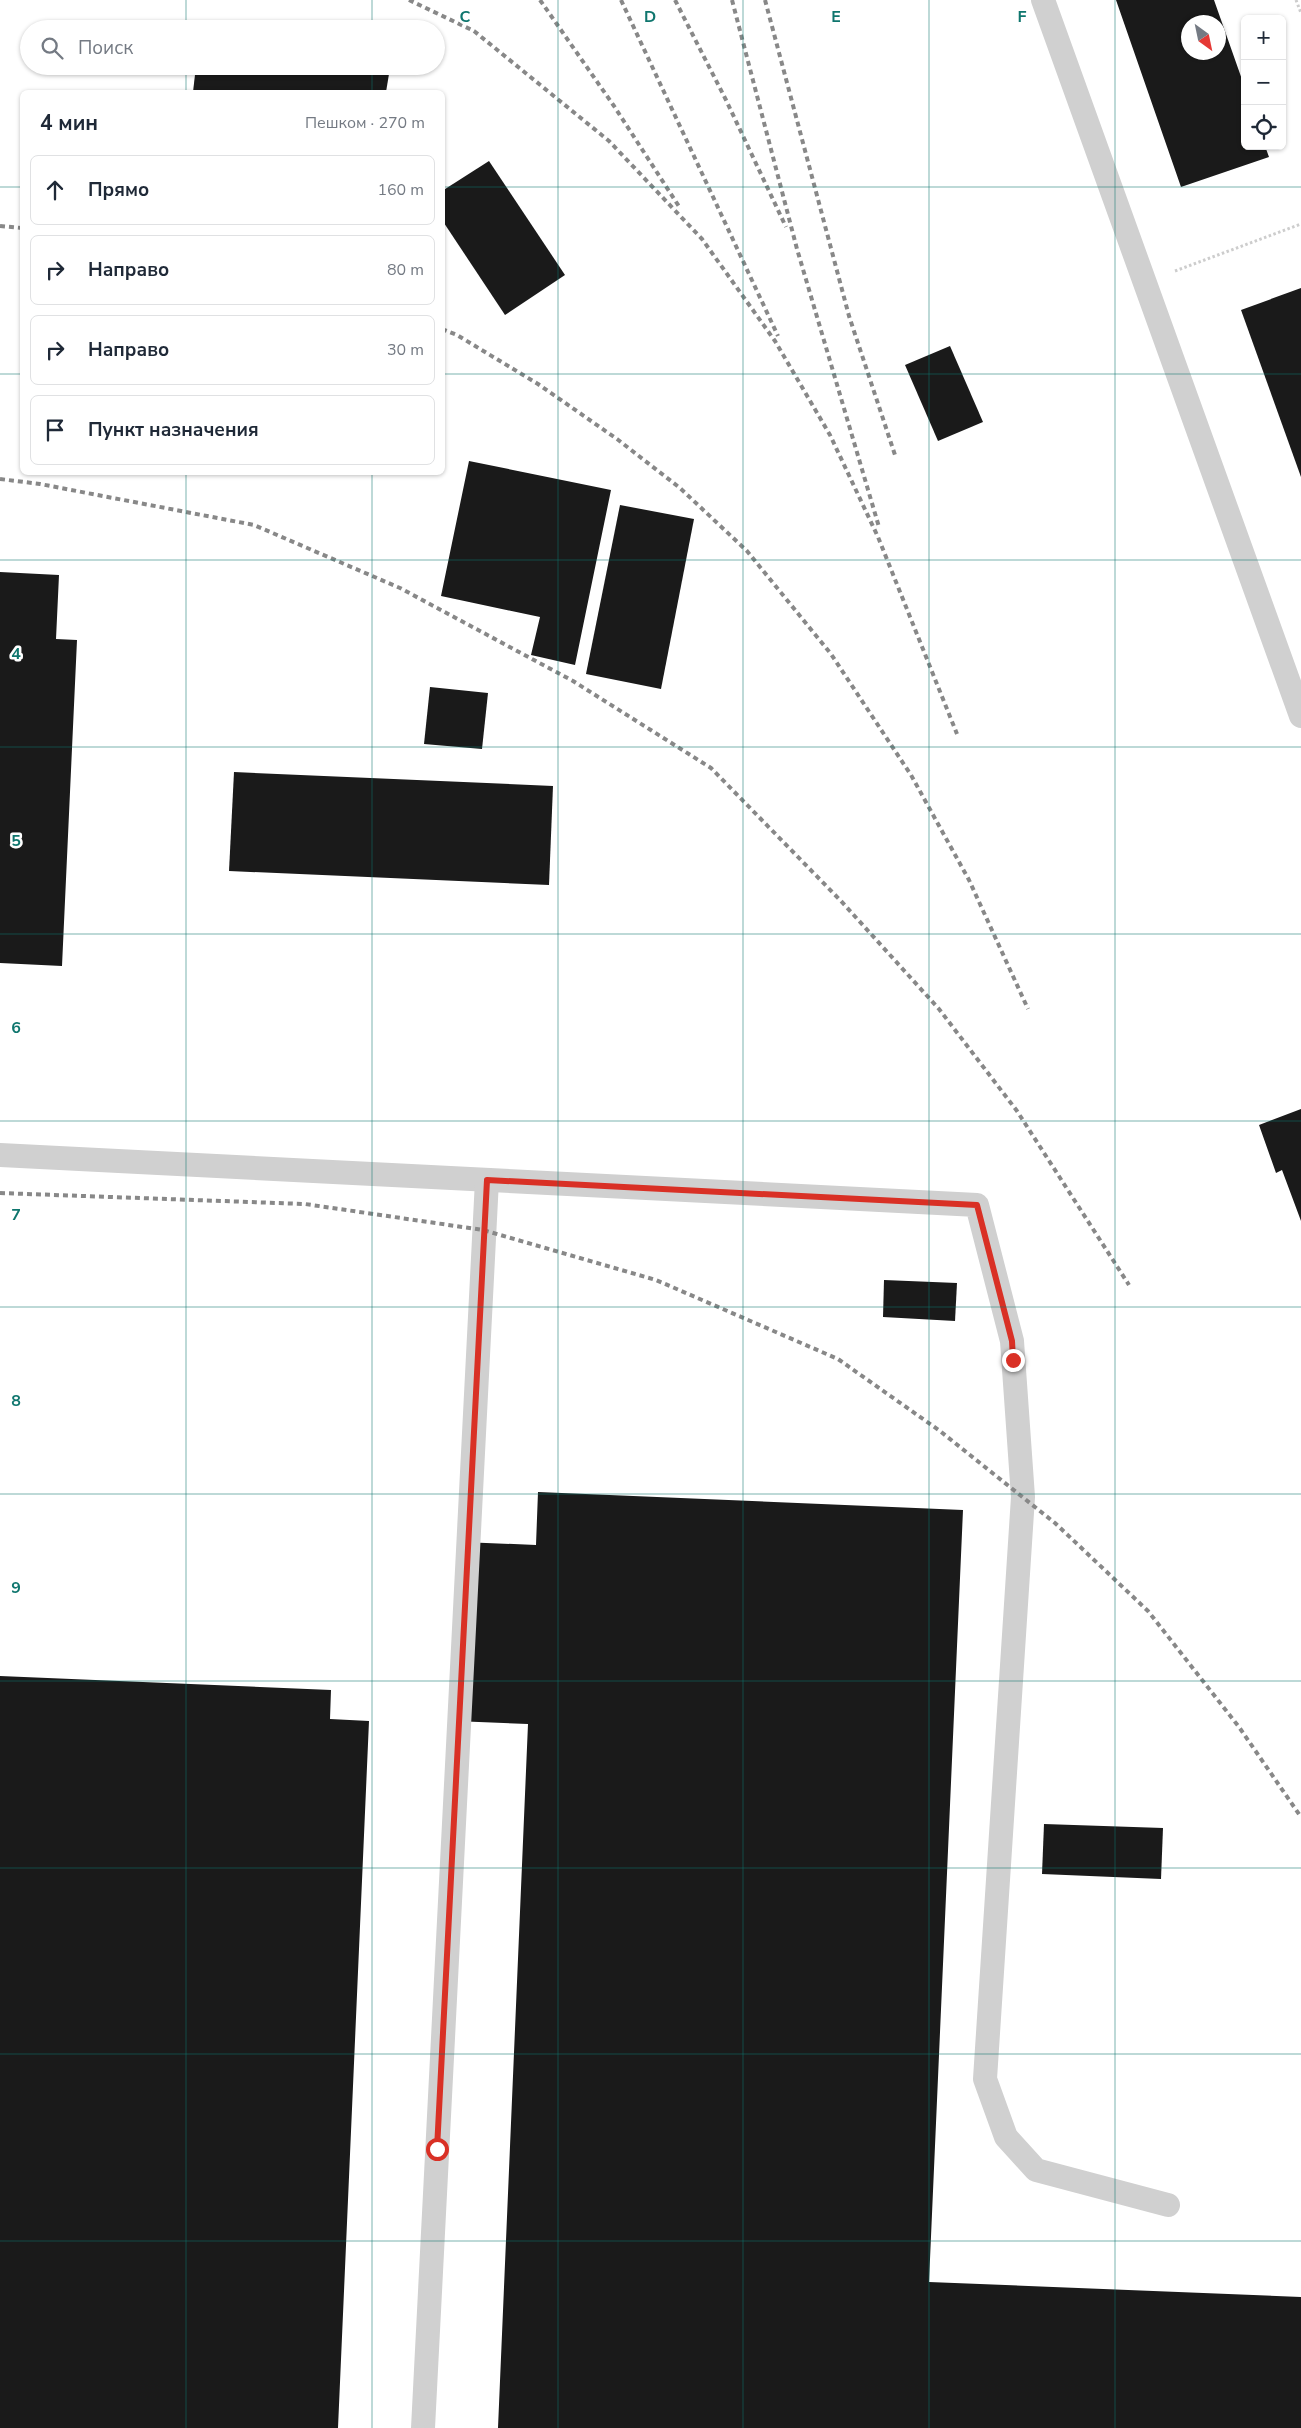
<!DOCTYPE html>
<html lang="ru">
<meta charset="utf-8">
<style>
body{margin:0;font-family:"Nunito Sans",sans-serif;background:#f6f6f7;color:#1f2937}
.controls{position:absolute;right:15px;top:15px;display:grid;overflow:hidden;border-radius:8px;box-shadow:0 1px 4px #0004}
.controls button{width:45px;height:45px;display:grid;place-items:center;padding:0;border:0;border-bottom:1px solid #e0e1e3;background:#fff;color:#1f2937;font:25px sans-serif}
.compass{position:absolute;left:1181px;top:15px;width:45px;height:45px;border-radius:50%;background:#fff;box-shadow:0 1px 4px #0004;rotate:147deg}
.stop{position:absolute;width:15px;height:15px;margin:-11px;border:4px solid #d93025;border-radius:50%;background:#fff}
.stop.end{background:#d93025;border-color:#fff;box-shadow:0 1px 5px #0008}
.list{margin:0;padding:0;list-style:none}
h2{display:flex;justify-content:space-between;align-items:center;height:65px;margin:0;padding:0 20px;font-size:21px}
h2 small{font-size:16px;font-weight:400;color:#747a83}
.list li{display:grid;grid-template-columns:32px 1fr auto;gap:15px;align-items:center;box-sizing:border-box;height:70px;margin:0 10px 10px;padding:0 10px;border:1px solid #e0e1e3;border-radius:8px}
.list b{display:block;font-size:19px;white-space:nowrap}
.list em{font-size:16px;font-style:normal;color:#747a83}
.icon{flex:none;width:28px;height:28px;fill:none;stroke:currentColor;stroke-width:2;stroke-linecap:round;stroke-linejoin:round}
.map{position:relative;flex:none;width:1301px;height:2428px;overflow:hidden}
.search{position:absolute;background:#fff;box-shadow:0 1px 4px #0004;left:20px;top:20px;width:425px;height:55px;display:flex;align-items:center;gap:12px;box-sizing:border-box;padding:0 18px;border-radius:28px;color:#747a83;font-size:19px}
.panel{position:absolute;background:#fff;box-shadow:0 1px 4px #0004;left:20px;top:90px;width:425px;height:385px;border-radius:8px}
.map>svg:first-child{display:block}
</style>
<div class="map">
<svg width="1301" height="2428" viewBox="0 0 1301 2428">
<rect width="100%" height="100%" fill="#fff"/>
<g fill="#1a1a1a" fill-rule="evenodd">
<path d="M1116 0H1214L1245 88V146H1265L1269 157 1181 187ZM1188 22H1218V52H1188Z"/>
<path d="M196 66H379L390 68 386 92H193Z"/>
<path d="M489 161 565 275 505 315 442 220V191Z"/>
<path d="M1301 288V477L1241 310Z"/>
<path d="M950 346 983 422 938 441 905 365Z"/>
<path d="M469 461 611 490 575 665 531 655 540 617 441 596Z"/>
<path d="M620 505 694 519 661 689 586 674Z"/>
<path d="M0 572 59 575 56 639 77 640 62 966 0 963Z"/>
<path d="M430 687 488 693 482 749 424 744Z"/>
<path d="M234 772 553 786 549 885 229 871Z"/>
<path d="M1301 1109V1221L1282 1170 1276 1173 1259 1125Z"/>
<path d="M884 1280 957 1283 955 1321 883 1317Z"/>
<path d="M538 1492 963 1510 929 2282 1301 2297V2428H498L528 1724 454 1721 462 1542 536 1545Z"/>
<path d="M0 1676 331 1690 330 1719 369 1721 338 2428H0Z"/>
<path d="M1044 1824 1163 1828 1161 1879 1042 1874Z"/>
</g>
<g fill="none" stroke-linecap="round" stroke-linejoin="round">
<g stroke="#cdcdcd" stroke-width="3" stroke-dasharray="2.5 2.5" stroke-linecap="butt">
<path d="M1296 0 1301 13"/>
<path d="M1175 271 1301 224"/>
</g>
<g stroke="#d0d0d0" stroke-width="24">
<path d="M1043 0 1301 716"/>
<path d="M0 1155 977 1205 1012 1341 1023 1497 985 2079 1006 2137 1036 2170 1168 2205"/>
<path d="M423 2428 487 1180"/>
</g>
<g stroke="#888" stroke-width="4" stroke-dasharray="5 4" stroke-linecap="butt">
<path d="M409 0 474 31 609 141 702 239 775 341 830 435 878 537 957 734"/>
<path d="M540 0 614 106 680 208"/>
<path d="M621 0 778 336"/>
<path d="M675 0 726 100 786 227"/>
<path d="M732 0 797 249 879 527"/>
<path d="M765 0 849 316 895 455"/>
<path d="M0 226 22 228"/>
<path d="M442 329 457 335 538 384 617 439 680 488 747 551 831 654 911 775 969 880 1028 1009"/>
<path d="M0 479 40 484 254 525 400 588 573 681 711 768 841 901 939 1009 1017 1111 1129 1285"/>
<path d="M0 1193 305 1204 483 1230 656 1280 838 1359 940 1431 1055 1523 1148 1611 1239 1727 1301 1817"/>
</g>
</g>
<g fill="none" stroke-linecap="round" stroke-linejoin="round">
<path stroke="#d93025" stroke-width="6" d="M437 2149 487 1180 977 1205 1012 1341 1013 1360"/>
</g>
<path fill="none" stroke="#0f766e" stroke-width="1" stroke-opacity="0.55" d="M186 0V29M372 0V29M558 0V2428M743 0V2428M929 0V2428M1115 0V2428M186 66V92M372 66V92M0 187H22M442 187H1301M0 374H22M442 374H1301M186 472V2428M372 472V2428M0 560H1301M0 747H1301M0 934H1301M0 1121H1301M0 1307H1301M0 1494H1301M0 1681H1301M0 1868H1301M0 2054H1301M0 2241H1301"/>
<g font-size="16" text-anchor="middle" font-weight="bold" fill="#0f766e" stroke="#fff" stroke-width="5" stroke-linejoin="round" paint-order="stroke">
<text x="465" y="22">C</text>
<text x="650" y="22">D</text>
<text x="836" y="22">E</text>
<text x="1022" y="22">F</text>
<text x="16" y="659">4</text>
<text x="16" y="846">5</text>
<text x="16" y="1033">6</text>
<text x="16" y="1220">7</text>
<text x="16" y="1406">8</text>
<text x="16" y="1593">9</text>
</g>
</svg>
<div class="controls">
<button>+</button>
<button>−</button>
<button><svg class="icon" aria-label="locate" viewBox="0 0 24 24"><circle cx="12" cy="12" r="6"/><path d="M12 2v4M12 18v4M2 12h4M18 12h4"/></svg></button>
</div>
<svg class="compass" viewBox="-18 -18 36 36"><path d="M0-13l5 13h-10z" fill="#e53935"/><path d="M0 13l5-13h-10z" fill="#747a83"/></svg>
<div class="stop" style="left:437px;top:2149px"></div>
<div class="stop end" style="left:1013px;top:1360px"></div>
<div class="search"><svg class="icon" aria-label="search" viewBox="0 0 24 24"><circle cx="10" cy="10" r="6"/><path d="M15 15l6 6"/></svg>Поиск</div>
<section class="panel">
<h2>4 мин<small>Пешком · 270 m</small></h2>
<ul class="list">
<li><svg class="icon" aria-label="ahead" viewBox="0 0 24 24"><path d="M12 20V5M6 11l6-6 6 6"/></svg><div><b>Прямо</b></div><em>160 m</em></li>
<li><svg class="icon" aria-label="right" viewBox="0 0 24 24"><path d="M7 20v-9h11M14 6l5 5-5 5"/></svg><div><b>Направо</b></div><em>80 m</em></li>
<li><svg class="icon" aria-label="right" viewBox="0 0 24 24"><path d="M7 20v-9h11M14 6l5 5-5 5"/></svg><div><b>Направо</b></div><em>30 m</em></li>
<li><svg class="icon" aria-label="arrive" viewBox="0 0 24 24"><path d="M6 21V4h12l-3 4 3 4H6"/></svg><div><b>Пункт назначения</b></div></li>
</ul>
</section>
</div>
